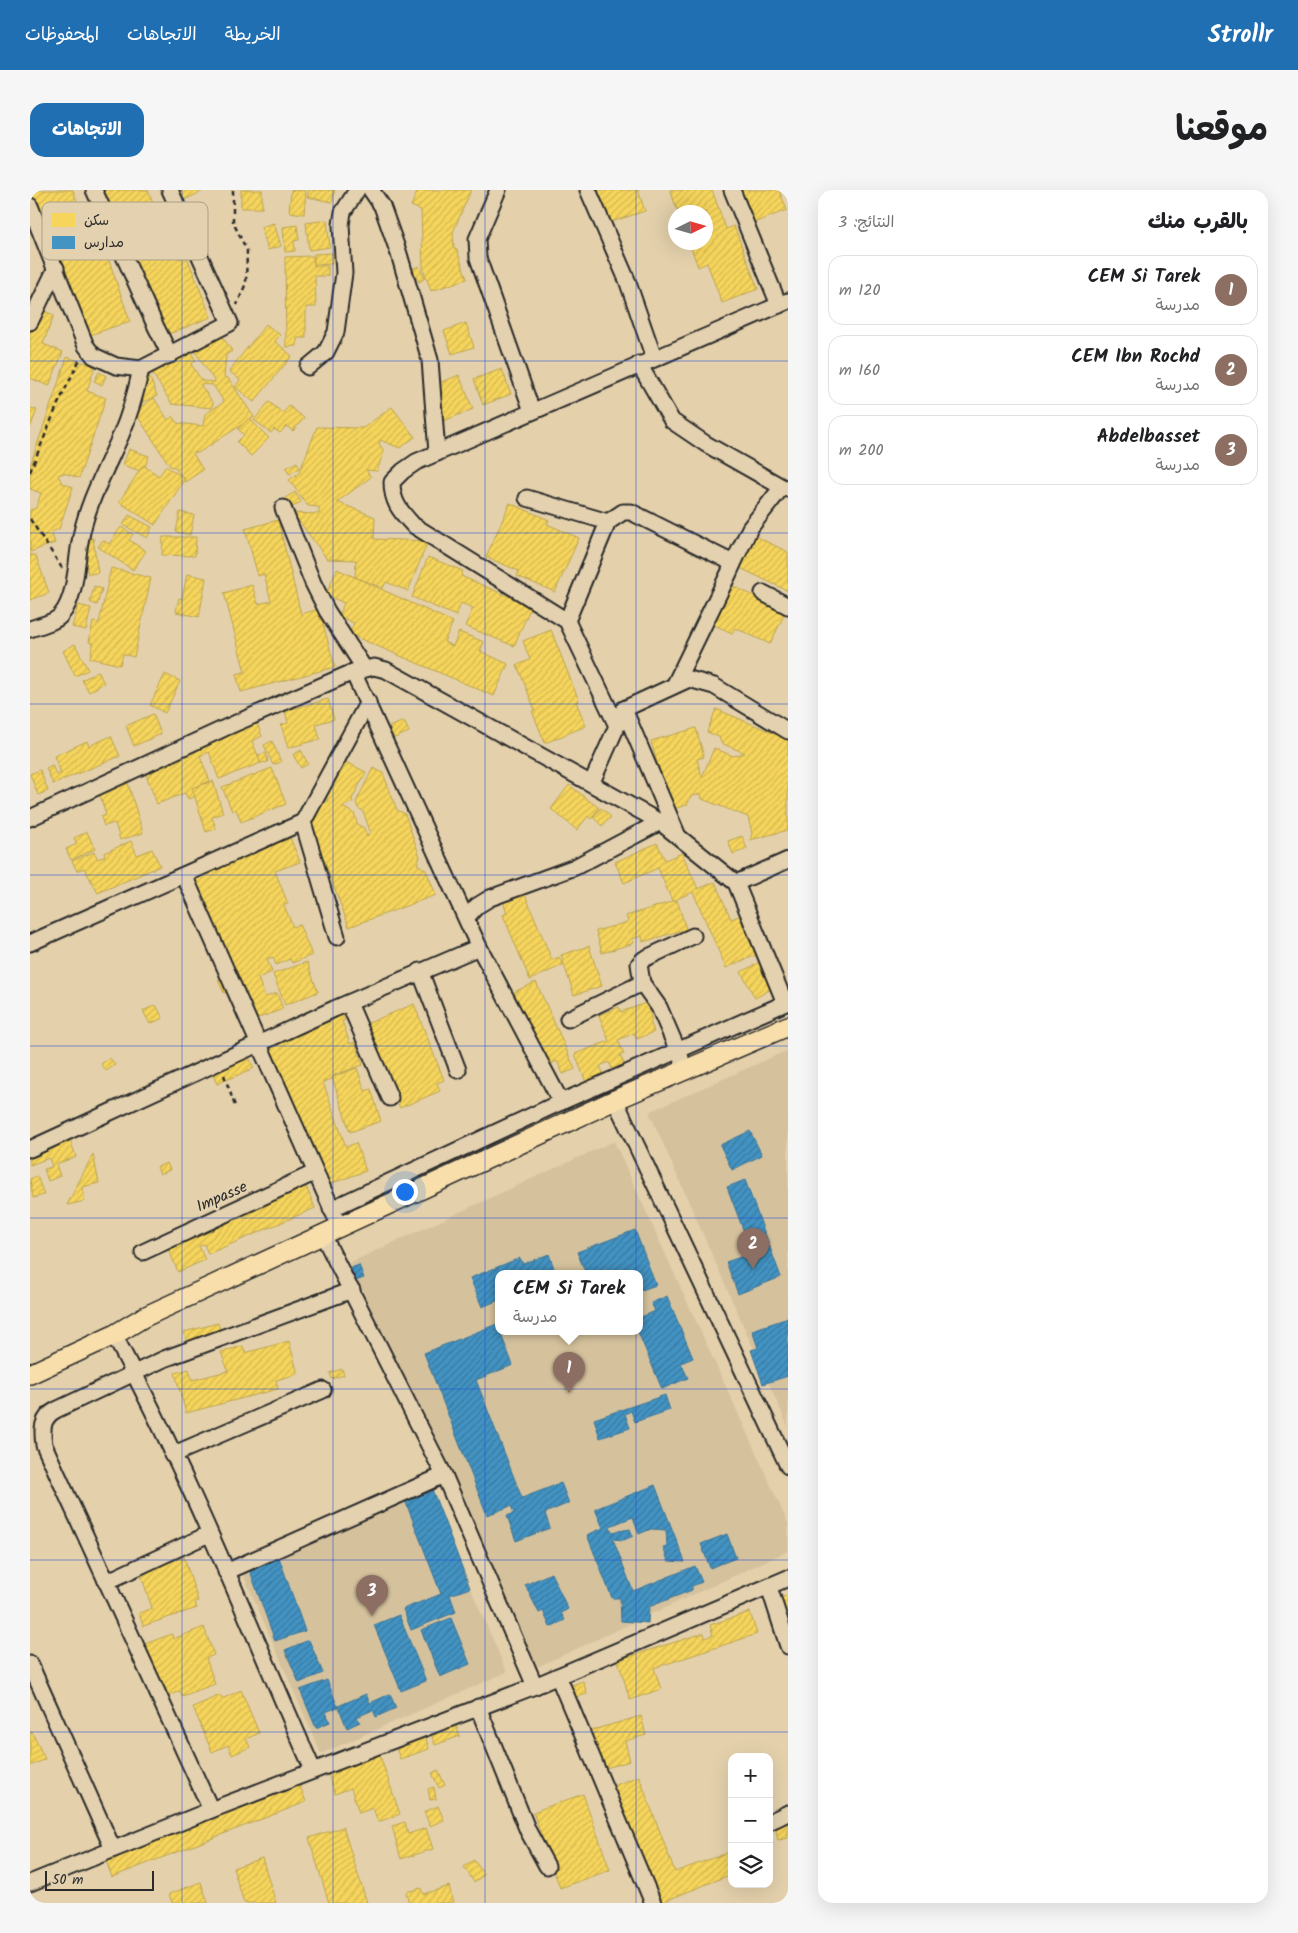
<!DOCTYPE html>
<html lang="ar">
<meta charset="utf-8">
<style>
body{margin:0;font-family:Kalam,"Playpen Sans Arabic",sans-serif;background:#f6f6f6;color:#202124;direction:rtl}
.controls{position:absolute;right:15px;bottom:15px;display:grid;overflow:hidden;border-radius:10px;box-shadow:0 5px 20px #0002}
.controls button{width:45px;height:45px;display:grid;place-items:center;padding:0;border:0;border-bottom:1px solid #e0e0e0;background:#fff;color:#202124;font:25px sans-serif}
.compass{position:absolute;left:638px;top:15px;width:45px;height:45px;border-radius:50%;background:#fff;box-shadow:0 5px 20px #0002;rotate:85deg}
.scale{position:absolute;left:15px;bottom:12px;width:109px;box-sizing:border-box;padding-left:5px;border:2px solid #2b2b2b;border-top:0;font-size:14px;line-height:18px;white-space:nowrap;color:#2b2b2b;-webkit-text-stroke:4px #e3d1af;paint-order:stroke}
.you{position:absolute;left:374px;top:1001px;width:18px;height:18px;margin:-12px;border:4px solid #fff;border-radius:50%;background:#1a73e8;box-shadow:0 0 0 8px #1a73e833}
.badge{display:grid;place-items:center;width:32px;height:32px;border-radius:50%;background:#1f6fb2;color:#fff;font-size:16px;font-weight:700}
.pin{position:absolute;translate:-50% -41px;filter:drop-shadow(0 1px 2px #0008)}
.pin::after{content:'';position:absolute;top:26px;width:18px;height:15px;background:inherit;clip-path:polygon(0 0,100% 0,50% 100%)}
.popup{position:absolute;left:465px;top:1080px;width:148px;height:65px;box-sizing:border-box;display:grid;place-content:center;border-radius:10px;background:#fff;filter:drop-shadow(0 1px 4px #0005);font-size:16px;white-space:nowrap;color:#757577}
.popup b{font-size:19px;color:#202124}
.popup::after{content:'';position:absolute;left:50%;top:100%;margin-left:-10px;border:10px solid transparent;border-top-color:#fff}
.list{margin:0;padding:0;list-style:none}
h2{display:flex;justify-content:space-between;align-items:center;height:65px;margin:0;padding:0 20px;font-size:21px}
h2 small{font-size:16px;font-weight:400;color:#757577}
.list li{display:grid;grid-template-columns:32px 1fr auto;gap:15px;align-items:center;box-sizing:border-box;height:70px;margin:0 10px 10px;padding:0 10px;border:1px solid #e0e0e0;border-radius:15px}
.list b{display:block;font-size:19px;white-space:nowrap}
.list p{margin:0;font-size:16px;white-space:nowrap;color:#757577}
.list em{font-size:16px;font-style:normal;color:#757577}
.icon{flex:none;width:28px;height:28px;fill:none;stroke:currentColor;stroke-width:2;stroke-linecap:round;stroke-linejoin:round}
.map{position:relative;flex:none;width:758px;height:1713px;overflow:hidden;direction:ltr;border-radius:15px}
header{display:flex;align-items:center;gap:30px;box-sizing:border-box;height:70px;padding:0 25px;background:#1f6fb2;color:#fff}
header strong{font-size:24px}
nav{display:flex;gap:28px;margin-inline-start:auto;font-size:18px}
.intro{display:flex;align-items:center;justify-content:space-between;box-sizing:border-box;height:120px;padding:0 30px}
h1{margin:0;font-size:35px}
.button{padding:12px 22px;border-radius:15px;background:#1f6fb2;color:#fff;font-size:18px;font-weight:700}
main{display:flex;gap:30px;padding:0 30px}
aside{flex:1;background:#fff;border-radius:15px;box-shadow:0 5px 20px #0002}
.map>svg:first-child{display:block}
</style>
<header>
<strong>Strollr</strong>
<nav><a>الخريطة</a><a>الاتجاهات</a><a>المحفوظات</a></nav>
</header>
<div class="intro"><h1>موقعنا</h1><a class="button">الاتجاهات</a></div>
<main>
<aside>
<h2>بالقرب منك<small>النتائج: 3</small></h2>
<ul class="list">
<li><span class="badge" style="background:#8d6e63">1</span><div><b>CEM Si Tarek</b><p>مدرسة</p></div><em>120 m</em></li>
<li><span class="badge" style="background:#8d6e63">2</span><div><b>CEM Ibn Rochd</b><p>مدرسة</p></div><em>160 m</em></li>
<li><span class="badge" style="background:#8d6e63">3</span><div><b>Abdelbasset</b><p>مدرسة</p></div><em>200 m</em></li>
</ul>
</aside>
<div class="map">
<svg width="758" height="1713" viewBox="0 0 758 1713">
<defs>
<pattern id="homes-hatch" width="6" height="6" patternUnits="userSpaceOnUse" patternTransform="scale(1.25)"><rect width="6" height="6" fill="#f6d55c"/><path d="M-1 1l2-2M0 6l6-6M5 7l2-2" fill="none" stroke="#d3b750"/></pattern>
<pattern id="schools-hatch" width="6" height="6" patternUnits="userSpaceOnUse" patternTransform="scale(1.25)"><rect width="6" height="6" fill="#4393c3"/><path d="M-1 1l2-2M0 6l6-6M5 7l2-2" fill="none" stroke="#38789f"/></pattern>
</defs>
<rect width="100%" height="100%" fill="#e4d1ac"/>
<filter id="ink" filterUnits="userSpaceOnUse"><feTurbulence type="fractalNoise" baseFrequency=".02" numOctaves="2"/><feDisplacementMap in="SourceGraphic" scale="10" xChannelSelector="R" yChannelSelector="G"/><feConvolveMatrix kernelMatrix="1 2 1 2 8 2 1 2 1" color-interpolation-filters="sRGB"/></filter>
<g filter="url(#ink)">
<g fill="#d5c29d" fill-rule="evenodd">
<path d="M758 860V1237L619 922Z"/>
<path d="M584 951 758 1333V1361L505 1478 319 1073ZM469 1084H609V1142H469Z"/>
<path d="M393 1289 477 1482 291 1564 207 1370Z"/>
</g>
<g fill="url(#homes-hatch)" stroke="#b9a24d">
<path d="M0 0H43L58 43 68 39 100 131 46 150 0 17Z"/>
<path d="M64 0H118L135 44 132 45 135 53 142 50 150 69 157 67 181 127 124 150Z"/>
<path d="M144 0H175L150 12Z"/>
<rect x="211" y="0" width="21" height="18"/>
<path d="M261 0 276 1 274 24 259 22Z"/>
<path d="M279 0H305L302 12 277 7Z"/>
<path d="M388 0H441L423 42 424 59 427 60 437 89 401 101 393 78 391 20 381 16Z"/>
<path d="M564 0H608L615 21 575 34Z"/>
<path d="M640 0H682L696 39 704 36 728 99 692 113 677 73 668 77 659 52H676V22H648Z"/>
<path d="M707 0H749L757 20 721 34Z"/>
<path d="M297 30 300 57 279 60 276 33Z"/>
<path d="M244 33 251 56 238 60 231 37Z"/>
<path d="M267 35 269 50 264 51 265 61 255 62 253 37Z"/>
<path d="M302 63V74L284 75V64Z"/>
<path d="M283 66 284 76H298V86H285L286 117H276V148H267V156L256 157 255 67Z"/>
<path d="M389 76 395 88 389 92 382 79Z"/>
<path d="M0 116 24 125 13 154 33 162 19 196 0 188Z"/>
<path d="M436 133 444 157 422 164 414 141Z"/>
<path d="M236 134 250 145 245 151 262 166 224 212 205 197 210 190 199 181Z"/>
<path d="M188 140 202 161 196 165 194 187 198 188 224 227 168 263 162 262 173 280 155 292 145 277 140 276 104 221 124 208 138 230 143 226 147 233 173 236 175 224 194 212 183 195 170 194 183 213 182 218 142 214 122 183 159 159 166 171 161 174 172 191 185 192 162 157Z"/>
<path d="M37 167 65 176 57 201 76 208 49 288 34 283 28 285 32 293 43 297 29 339 21 342 25 353 0 362V320L6 318 11 303 0 299V276Z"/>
<path d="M472 179 481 204 453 215 444 189Z"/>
<path d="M69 182 76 186 72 195 64 191Z"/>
<path d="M119 185 127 206 100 217 102 191Z"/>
<path d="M429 185 443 219 411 232 397 198Z"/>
<path d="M239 212 253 223 259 216 274 228 263 241 256 236 250 243 244 239 241 243 224 230Z"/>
<path d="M362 217 385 247 370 258 350 250 349 254 354 261 347 281 336 280 341 287 307 312 345 327 344 349 398 351 378 401 356 392 353 398 325 387 326 370 297 369 263 323 289 324V317L278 316 259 290 269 283 287 237 333 238Z"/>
<path d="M0 218 7 220 0 238Z"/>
<path d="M219 228 239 248 221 266 207 252 214 245 208 239Z"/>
<path d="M99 259 119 266 113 282 93 275Z"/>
<path d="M267 272 270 278 259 284 256 278Z"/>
<path d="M113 275 129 286 136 276 155 289 125 335 89 312Z"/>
<path d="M265 302 271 312 261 318 255 308Z"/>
<path d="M480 313 519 330 517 334 549 348 525 402 487 386 489 381 456 367Z"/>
<path d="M150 322 164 325 160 345 146 342Z"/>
<path d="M99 325 122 337 117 348 93 335Z"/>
<path d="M248 330 271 424 289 419 305 477 211 502 206 484 215 482 194 403 222 395 228 414 241 411 234 384 228 386 215 339Z"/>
<path d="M91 337 103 344 99 350 116 361 103 380 68 357 73 350 79 354Z"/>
<path d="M719 343 758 362V401L704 375Z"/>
<path d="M133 347H166L165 366 132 365Z"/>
<path d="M63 348 68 383 58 384 51 350Z"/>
<path d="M0 364 6 366 19 403 0 410Z"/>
<path d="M398 367 433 381 431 386 501 416 484 456 435 436 443 418 431 413 426 426 382 407Z"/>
<path d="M81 378 121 388 104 467 93 464 90 475 60 468 63 453 59 452 63 432 69 433Z"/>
<path d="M307 379 423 432 414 452 423 456 429 442 454 452 450 461 478 474 464 506 319 444 324 433 309 426 314 413 296 405Z"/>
<path d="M157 384 176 388 169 427 146 422 149 408 152 409Z"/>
<path d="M701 395 756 421 740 454 705 438 702 443 682 434Z"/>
<path d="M64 396 72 399 67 415 60 412Z"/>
<path d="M48 415 61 418 56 440 42 437Z"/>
<path d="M521 440 549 511 546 512 556 536 515 553 502 521 505 520 487 475 500 470 493 451Z"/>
<path d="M45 454 58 480 45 486 33 461Z"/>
<path d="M68 481 74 493 59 502 52 490Z"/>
<path d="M135 484 150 491 135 523 120 515Z"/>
<path d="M298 509 304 529 286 534 290 549 258 558 251 535 258 533 255 521Z"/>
<path d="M686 519 758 549V640L720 650 722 643 718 627 672 609 671 604 661 606 657 615 640 620 621 551 666 538 674 567 667 569 672 587 684 558 703 566 715 563 691 553 689 547 677 542Z"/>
<path d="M123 524 131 544 104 556 96 536Z"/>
<path d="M225 528 232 546 222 551 231 573 189 589 179 562 170 566 180 591 163 598 166 606 158 609 155 603 127 614 112 574Z"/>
<path d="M374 531 379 542 364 548 359 537Z"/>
<path d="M81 546 90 566 23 594 16 578 22 575 26 585 31 583 24 566 57 551 59 556Z"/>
<path d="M242 551 251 572 243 575 234 555Z"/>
<path d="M271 560 278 574 271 578 263 565Z"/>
<path d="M236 563 238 572 230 573 228 565Z"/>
<path d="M304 566 336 582 322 609 323 612 312 617 324 623 328 635 334 638 337 647 340 641 333 621 328 618 326 612 343 578 353 583 367 620 375 624 390 667 387 674 396 680 406 705 319 737 276 622 284 605 298 612 296 605Z"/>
<path d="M242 578 256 614 211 632 206 619 202 621 192 597Z"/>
<path d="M10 580 18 601 8 605 0 584Z"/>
<path d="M94 580 113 643 90 650 85 633 74 636 71 627 76 625 65 589Z"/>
<path d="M183 591 193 623 182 627 186 639 176 642 162 598Z"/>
<path d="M539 595 569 618 561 629 558 626 547 640 521 619Z"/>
<path d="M571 618 581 627 572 636 563 627Z"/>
<path d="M57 642 65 659 41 670 36 659 47 654 44 648Z"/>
<path d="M258 643 270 672 245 681 258 714 254 715 263 737 269 734 282 765 262 773 260 769 246 775 243 767 237 769 242 782 228 788 235 807 247 803 253 819 223 830 210 797 194 803 188 790 200 785 160 682Z"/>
<path d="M712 646 717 659 703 664 698 651Z"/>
<path d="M101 651 107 665 122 659 130 676 68 703 54 678 47 681 42 671 64 662 68 669 75 666 74 663Z"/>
<path d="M627 653 635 670 652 663 668 699 685 692 701 729 709 726 726 765 696 778 663 702 642 711 628 678 594 693 585 672Z"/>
<path d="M494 702 522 770 529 767 533 775 500 790 473 725 477 723 473 711Z"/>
<path d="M647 710 656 739 613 752 612 746 602 749 604 753 572 763 566 741 598 732 596 726Z"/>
<path d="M559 756 572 796 544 805 531 765Z"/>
<path d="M277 772 288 802 255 815 243 784Z"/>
<path d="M730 772 743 798 725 808 711 782Z"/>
<path d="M506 792 545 879 533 884 527 871 517 876 484 802Z"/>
<path d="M616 813 622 830 620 831 624 842 607 849 604 843 588 850 594 864 590 865 594 874 582 879 579 872 570 876 575 887 557 895 545 864 579 851 569 825 589 817 591 822Z"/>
<path d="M384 814 414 890 407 893 410 901 370 918 331 836Z"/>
<path d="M126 815 133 828 120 834 113 821Z"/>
<path d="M311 819 315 830 312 831 320 854 325 852 333 875 304 885 305 888 293 892 316 957 326 953 336 981 288 998 234 846Z"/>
<path d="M212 853 224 878 187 894 176 871Z"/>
<path d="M80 868 85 875 76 881 71 874Z"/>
<path d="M327 878 335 901 341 899 351 931 320 942 302 887Z"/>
<path d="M36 937 46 967 26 974 30 986 18 991 14 979 22 977 19 968 0 975V950Z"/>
<path d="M63 964 69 993 52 997 55 1011 37 1015Z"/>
<path d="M137 973 140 980 130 984 127 977Z"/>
<path d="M270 982 285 1018 178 1064 174 1054 169 1056 175 1070 148 1082 133 1046Z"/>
<path d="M7 986 14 1005 3 1008 0 989Z"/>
<path d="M188 1133 191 1144 157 1153 154 1142Z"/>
<path d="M259 1151 268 1184 246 1190 248 1199 156 1223 145 1183 159 1179 162 1190 198 1181 191 1162 213 1156 215 1163Z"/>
<path d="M312 1179 314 1185 302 1189 300 1183Z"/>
<path d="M154 1367 168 1411 165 1412 167 1418 113 1436 109 1423 122 1418 110 1382Z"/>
<path d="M758 1405V1429L752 1431 745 1410Z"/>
<path d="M720 1422 727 1444 624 1478 631 1499 600 1510 588 1470 674 1443 675 1448 683 1445 680 1435Z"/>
<path d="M174 1437 184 1465 176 1468 185 1494 152 1506 150 1501 132 1508 112 1455 142 1444 143 1449Z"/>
<path d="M553 1491 557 1504 543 1508 539 1496Z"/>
<path d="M211 1500 229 1543 216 1549 220 1557 202 1565 198 1555 182 1562 163 1517 190 1505 192 1509Z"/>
<path d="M611 1526 616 1545 595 1551 600 1571 569 1580 559 1541Z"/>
<path d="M424 1530 430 1546 405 1555 399 1539Z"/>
<path d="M2 1542 15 1569 0 1576V1543Z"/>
<path d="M394 1542 399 1559 370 1569 364 1552Z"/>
<path d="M349 1563 370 1624 348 1632 343 1618 329 1623 321 1598 305 1604 297 1581Z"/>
<path d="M408 1580 415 1595 409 1598 402 1583Z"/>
<path d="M609 1586 645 1682 702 1661V1684L630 1713 580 1597Z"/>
<path d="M269 1593 276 1612 82 1687 75 1668Z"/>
<path d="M404 1597 406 1609 400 1610 398 1599Z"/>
<path d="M553 1604 580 1680 530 1698 503 1622Z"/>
<path d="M408 1616 414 1630 400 1636 394 1622Z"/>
<path d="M758 1628V1648L748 1650 744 1631Z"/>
<path d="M375 1632 378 1644 396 1638 403 1659 371 1669 362 1636Z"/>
<path d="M313 1637 337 1713H299L279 1648Z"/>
<path d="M232 1668 246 1713H214L203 1678Z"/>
<path d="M444 1670 454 1685 444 1692 434 1677Z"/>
<path d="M171 1692 178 1713H142L139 1704Z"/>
<path d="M419 1696 423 1713H379L376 1702 391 1698 393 1704Z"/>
</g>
<g fill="url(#schools-hatch)" stroke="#3c7495">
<path d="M720 941 732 965 702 980 690 955Z"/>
<path d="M715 990 751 1087 708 1104 696 1072 722 1063 697 997Z"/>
<path d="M605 1040 626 1095 609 1101V1084H580L578 1078 563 1084H556L547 1062Z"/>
<path d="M519 1064 526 1084H469V1110L452 1117 440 1088 490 1068 493 1074Z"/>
<path d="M329 1075 334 1088 323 1092 318 1079Z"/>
<path d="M637 1106 663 1168 651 1173 658 1188 632 1199 608 1142 609 1128 625 1121 621 1113Z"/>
<path d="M758 1128V1186L733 1194 721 1160 728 1158 722 1140Z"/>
<path d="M467 1134 483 1175 446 1190 492 1308 531 1293 539 1313 515 1323 520 1338 486 1351 477 1326 484 1323 481 1316 457 1325 394 1163Z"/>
<path d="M635 1205 640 1220 605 1232 601 1221 595 1224 600 1238 570 1248 564 1229Z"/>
<path d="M400 1294 440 1398 420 1405 426 1422 381 1440 373 1419 411 1404 373 1305Z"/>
<path d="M625 1295 655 1372 638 1371 633 1357 637 1356 636 1340 621 1339 609 1344 603 1327 580 1336 582 1342 600 1339 603 1346 594 1350 583 1349 603 1401 665 1376 672 1392 662 1396V1400L619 1417 618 1433 591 1431 590 1408H582L557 1345 573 1338 565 1319Z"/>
<path d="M697 1344 706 1368 680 1378 671 1354Z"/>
<path d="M245 1356 275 1441 245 1451 215 1367Z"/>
<path d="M521 1383 538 1419 531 1423 535 1430 520 1437 513 1421 509 1423 495 1395Z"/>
<path d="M369 1425 396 1491 371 1501 344 1435Z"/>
<path d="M421 1428 440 1474 410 1487 391 1440Z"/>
<path d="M279 1450 293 1483 269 1493 255 1460Z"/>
<path d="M297 1490 308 1517 296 1522 300 1532 286 1538 270 1500Z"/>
<path d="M336 1504 340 1513 360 1504 366 1518 346 1527 343 1520 327 1527 330 1532 317 1538 308 1516Z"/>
</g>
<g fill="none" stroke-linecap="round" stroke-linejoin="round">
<g stroke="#2b2b2b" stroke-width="19">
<g id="minor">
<path d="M64 0 126 137 140 165"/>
<path d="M341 0 352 16 369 64 400 170 407 263"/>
<path d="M468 0 447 49 448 68 502 221"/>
<path d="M558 0 597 90 624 168"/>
<path d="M702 0 749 115"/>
<path d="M0 16 56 156 64 166 86 176 111 179 200 133 140 0"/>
<path d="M0 132 26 78"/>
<path d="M609 174 642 231 676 254 752 297 758 299"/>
<path d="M278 177 296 162 306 142 314 83 311 35 313 22 327 0"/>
<path d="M497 308 578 332"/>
<path d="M253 318 283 393 297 421 334 478"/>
<path d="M702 376 720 338 752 297"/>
<path d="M733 403 758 416"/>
<path d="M537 431 578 332 593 322H601L697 370 702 376 699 383 645 494"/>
<path d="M0 439C8 436 26 432 31 425 46 407 46 374 50 352 56 315 76 279 91 245 100 224 106 202 111 179"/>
<path d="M594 519 647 644"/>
<path d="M587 536 594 519 659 489 684 496 758 541"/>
<path d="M562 592 587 536 537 431 383 335C370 321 362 312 362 292L373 281 386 272 758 111"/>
<path d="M0 628 197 537 323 482"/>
<path d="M273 632 307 747"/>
<path d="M154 685 305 1026"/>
<path d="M706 693 758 670"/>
<path d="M437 727 447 716 460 708 545 677 630 632"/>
<path d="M0 753 273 632 338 512"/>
<path d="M390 781 428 880"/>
<path d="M319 813 360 908"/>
<path d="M538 829 612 793"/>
<path d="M651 868 629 817 612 793 609 774 614 769 663 746"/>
<path d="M585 910 758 1276"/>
<path d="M531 912 449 757 323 482 344 477 356 480 630 632 706 693 755 813"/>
<path d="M0 959 304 819 449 757"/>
<path d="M301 1019 531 912 758 812"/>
<path d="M293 1045 414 1285 505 1496"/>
<path d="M113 1062 284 983"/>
<path d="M84 1145C159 1285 219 1435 283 1580"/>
<path d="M142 1265 293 1200"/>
<path d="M196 1382 414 1285"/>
<path d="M76 1392 179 1344"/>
<path d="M739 1397 758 1456"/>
<path d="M0 1474 83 1659"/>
<path d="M528 1486 623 1713"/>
<path d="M448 1517 498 1641 517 1676"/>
<path d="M181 1620 14 1255C12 1240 11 1228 26 1220L134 1169 322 1100"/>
<path d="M739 1632 758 1623"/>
<path d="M0 1693 181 1620 505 1496 758 1388"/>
</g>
</g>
<g stroke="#2b2b2b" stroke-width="22">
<path id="major" d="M0 1184 84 1145 114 1127 585 910 758 836"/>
</g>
<g stroke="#2b2b2b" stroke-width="2.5" stroke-dasharray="5 4" stroke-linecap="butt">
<path d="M203 0V32L217 61 216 93 207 115"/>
<path d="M0 282 27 216 50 169"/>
<path d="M0 329 32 378"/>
<path d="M194 885 205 916"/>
</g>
<use href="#minor" stroke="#e3d1af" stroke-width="15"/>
<use href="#major" stroke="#f8deab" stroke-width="19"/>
</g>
</g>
<path fill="none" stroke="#1d4ed8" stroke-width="1" stroke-opacity="0.55" d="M152 0V1713M303 0V1713M455 0V1713M606 0V1713M0 171H758M0 343H758M0 514H758M0 685H758M0 856H758M0 1028H758M0 1199H758M0 1370H758M0 1542H758"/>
<g text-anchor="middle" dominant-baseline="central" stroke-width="5" stroke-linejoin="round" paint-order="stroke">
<g font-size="16" fill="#2b2b2b" stroke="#e3d1af">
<text transform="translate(192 1007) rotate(-24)">Impasse</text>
</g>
</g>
<rect x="12" y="12" width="166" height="58" rx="8" fill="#e3d1af" stroke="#ac9f87" stroke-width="1"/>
<rect x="22" y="23" width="23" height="14" fill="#f6d55c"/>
<rect x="22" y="46" width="23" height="13" fill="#4393c3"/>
<g font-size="14" fill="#2b2b2b">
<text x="54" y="35">سكن</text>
<text x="54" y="57">مدارس</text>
</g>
</svg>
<div class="controls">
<button>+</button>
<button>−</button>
<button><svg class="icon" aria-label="layers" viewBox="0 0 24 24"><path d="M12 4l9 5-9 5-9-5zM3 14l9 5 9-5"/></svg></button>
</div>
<svg class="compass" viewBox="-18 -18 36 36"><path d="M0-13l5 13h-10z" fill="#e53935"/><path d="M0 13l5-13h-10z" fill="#757577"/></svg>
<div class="scale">50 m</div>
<div class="you"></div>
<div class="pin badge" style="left:539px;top:1203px;background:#8d6e63">1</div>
<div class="popup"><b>CEM Si Tarek</b>مدرسة</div>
<div class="pin badge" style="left:723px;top:1079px;background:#8d6e63">2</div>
<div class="pin badge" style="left:342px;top:1426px;background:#8d6e63">3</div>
</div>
</main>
